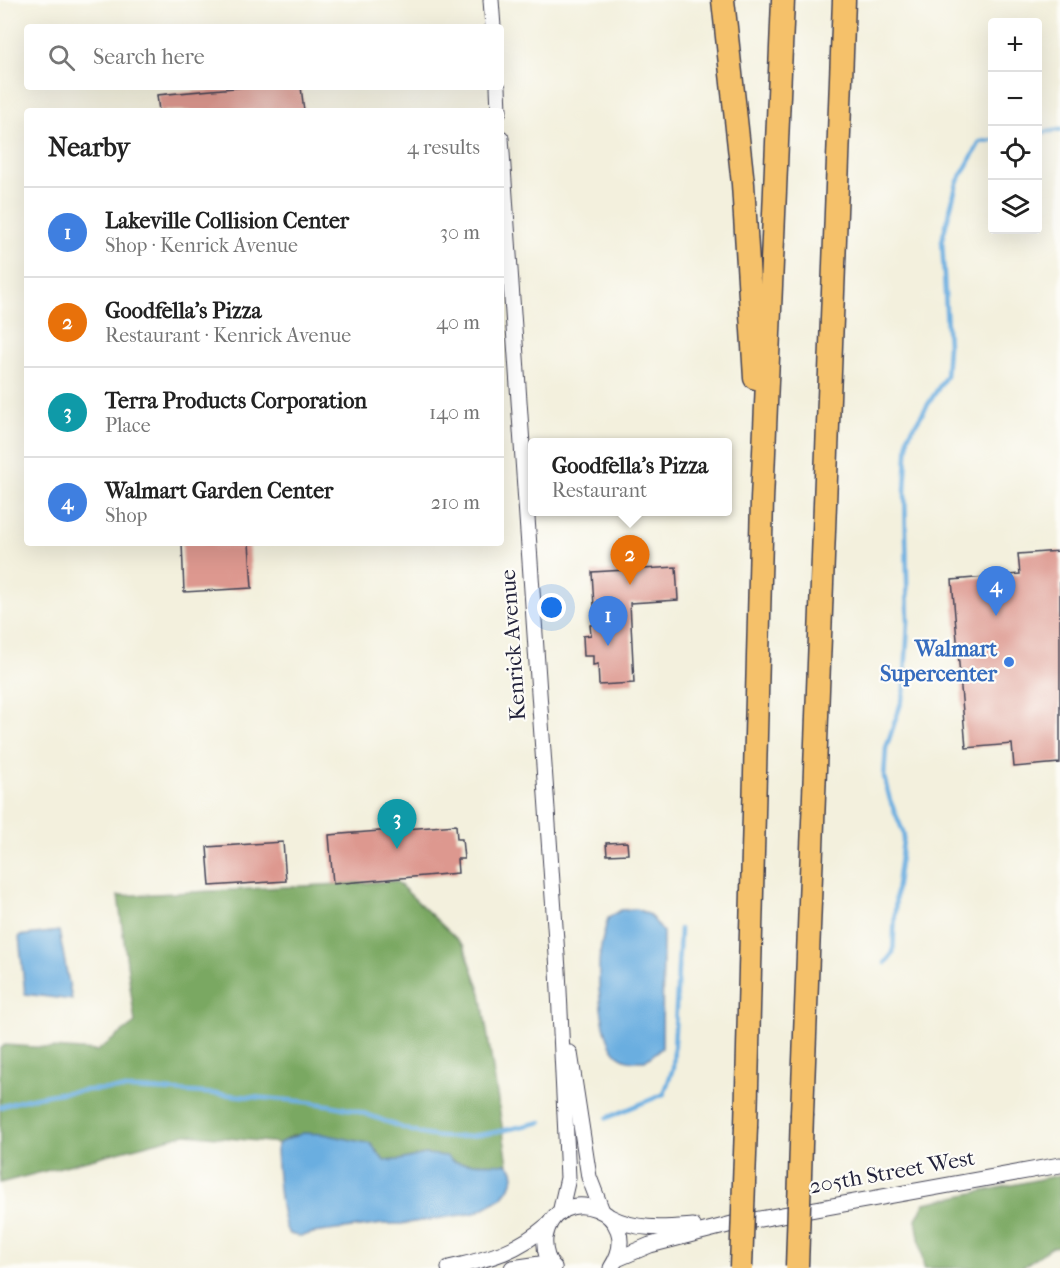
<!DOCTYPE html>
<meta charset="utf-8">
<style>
body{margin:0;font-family:"IM FELL French Canon",serif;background:#f6f6f6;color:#222}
.controls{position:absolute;right:18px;top:18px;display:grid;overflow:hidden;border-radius:6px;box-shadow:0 6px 24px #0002}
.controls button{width:54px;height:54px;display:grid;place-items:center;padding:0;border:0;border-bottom:2px solid #e0e0e0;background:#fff;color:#222;font:30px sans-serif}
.you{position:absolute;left:552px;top:608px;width:21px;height:21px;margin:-15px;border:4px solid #fff;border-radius:50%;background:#1a73e8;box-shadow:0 0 0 9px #1a73e833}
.badge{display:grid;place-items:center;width:39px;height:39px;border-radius:50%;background:#1a73e8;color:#fff;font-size:20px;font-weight:700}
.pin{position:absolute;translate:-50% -50px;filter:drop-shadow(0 2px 3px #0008)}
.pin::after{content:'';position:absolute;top:32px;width:21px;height:18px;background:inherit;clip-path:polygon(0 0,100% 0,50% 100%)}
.popup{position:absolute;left:528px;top:438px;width:204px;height:78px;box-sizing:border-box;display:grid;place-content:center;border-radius:6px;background:#fff;filter:drop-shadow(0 2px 4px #0005);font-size:20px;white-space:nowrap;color:#767676}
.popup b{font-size:22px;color:#222}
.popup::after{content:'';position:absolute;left:50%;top:100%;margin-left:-12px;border:12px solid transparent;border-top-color:#fff}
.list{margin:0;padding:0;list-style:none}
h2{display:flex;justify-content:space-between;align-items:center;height:78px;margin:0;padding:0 24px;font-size:26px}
h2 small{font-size:20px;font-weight:400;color:#767676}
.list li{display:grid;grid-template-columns:39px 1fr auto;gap:18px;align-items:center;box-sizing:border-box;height:90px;padding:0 24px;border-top:2px solid #e0e0e0}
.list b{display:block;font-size:22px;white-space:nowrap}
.list p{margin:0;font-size:20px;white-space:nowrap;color:#767676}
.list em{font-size:20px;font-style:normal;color:#767676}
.icon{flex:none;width:33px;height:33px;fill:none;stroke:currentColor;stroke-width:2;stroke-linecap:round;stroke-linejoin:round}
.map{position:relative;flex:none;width:1060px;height:1268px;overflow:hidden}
.search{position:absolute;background:#fff;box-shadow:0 6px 24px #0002;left:24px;top:24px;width:480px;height:66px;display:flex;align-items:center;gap:15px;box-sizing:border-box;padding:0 21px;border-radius:6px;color:#767676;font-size:22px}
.panel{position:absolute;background:#fff;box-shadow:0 6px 24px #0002;left:24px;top:108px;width:480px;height:438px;border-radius:6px}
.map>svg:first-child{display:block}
</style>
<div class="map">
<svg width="1060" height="1268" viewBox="0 0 1060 1268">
<rect width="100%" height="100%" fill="#fdfcf7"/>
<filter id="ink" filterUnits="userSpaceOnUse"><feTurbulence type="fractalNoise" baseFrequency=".0167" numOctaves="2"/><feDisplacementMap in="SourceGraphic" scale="12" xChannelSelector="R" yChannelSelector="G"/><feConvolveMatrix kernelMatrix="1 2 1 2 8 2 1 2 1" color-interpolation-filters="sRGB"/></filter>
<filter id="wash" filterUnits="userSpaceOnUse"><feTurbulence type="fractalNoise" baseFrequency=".008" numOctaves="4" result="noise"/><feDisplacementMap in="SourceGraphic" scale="24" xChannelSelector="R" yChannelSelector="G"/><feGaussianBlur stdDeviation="1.35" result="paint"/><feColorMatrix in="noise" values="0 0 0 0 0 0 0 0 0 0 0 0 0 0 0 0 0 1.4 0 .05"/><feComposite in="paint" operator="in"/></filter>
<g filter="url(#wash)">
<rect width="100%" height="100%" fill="#f3f0dd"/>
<g fill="#7aa862" stroke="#4e654e" stroke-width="1.5">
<path d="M396 881 464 946 481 993 508 1164 460 1163 452 1161 446 1156 425 1154 400 1160 384 1161 377 1151 294 1135 279 1143 186 1134 0 1183V1048L5 1045 97 1051 135 1023 118 896Z"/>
<path d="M1060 1175V1246L1052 1247 1021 1268H924L916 1219 925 1203Z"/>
</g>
<g fill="#6baee0" stroke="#46688e" stroke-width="1.5">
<path d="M637 909 650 915 663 932 662 1048 645 1061C636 1061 626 1062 618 1055 601 1042 598 986 599 965 599 949 604 933 608 918L621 910Z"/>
<path d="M59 931 72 1000 25 994 19 936Z"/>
<path d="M303 1133 323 1134 371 1144 384 1161 400 1160 425 1154 446 1156 452 1161 460 1163 508 1164 513 1170 514 1177 509 1189 502 1198 475 1213 401 1224H383L313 1233 302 1236C297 1236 291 1236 288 1232 280 1220 277 1167 276 1150L279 1143Z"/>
</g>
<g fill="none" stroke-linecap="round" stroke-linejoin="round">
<g stroke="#6baee0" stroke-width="4.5">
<path d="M1038 133 1060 130"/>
<path d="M885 963 893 953 896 892 904 834 890 800 884 777 886 748 904 694 908 622 905 491 908 436 946 376 948 346 942 240 957 183 980 142 992 140"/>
<path d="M0 1107C75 1081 152 1089 230 1095 270 1099 312 1100 352 1110 382 1117 411 1136 443 1137 476 1139 510 1128 542 1122"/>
<path d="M607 1118 664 1094 673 1068 680 929"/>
</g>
</g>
<g id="blocks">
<g fill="#dd988f">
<path d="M245 87H301L304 111H159L157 95Z"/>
<path d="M182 543H249L252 588 184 592Z"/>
<path d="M1060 551V763L1014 767 1012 744 966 748 952 580 1020 574 1018 554Z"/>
<path d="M676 567 678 600 630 603 634 683 599 685 598 664 593 665V656H584L583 636 591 635 590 625 595 624 592 572Z"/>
<path d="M456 825 457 839H462L464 859H457L458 873 333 884 329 835Z"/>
<path d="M283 842 286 881 210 886 207 847Z"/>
<path d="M627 842 628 854 607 855 606 843Z"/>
</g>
</g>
</g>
<g filter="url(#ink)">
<use href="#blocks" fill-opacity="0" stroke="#414153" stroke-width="1.5"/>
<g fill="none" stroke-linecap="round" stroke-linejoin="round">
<g stroke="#414153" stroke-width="17">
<g id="tertiary">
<path d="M491 0 493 27"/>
<path d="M498 87 499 111"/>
<path d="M501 138 558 970 568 1178 560 1213"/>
<path d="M570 1053 589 1177 602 1211"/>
<path d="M610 1217C637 1231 664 1228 693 1226"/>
<path d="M617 1259 650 1245 732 1224 1060 1165"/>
<path d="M449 1268C491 1258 515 1253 549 1224"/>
<path d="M512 1268 540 1264 554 1267"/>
<path d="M554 1268C547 1260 544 1249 545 1238 555 1178 649 1210 611 1268"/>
</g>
</g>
<g stroke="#414153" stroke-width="25">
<g id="motorway">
<path d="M723 0 743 184 755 378"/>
<path d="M802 1114 844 0"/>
<path d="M746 1126 762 500 783 0"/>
</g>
</g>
<use href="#tertiary" stroke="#fff" stroke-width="15"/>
<use href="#motorway" stroke="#f5c16b" stroke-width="22"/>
<g stroke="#414153" stroke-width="25" stroke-linecap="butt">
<g id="motorway-bridge">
<path d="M797 1266 802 1114"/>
<path d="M741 1267 746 1126"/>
</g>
</g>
<use href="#motorway-bridge" stroke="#f5c16b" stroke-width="22"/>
</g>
</g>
<circle fill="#3f7fe0" stroke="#fdfcf7" stroke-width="2" cx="1009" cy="662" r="6"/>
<g text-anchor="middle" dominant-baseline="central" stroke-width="4.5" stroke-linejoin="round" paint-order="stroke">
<g font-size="22" fill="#22223b" stroke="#fdfcf7">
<text transform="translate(513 645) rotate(-94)">Kenrick Avenue</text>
<text transform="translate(892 1172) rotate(-10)">205th Street West</text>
</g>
<g font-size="22" font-weight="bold" fill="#366cbe" stroke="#fdfcf7" text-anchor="end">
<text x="997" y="649">Walmart<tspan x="997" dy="25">Supercenter</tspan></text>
</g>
</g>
</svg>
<div class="controls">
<button>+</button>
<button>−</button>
<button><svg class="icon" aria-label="locate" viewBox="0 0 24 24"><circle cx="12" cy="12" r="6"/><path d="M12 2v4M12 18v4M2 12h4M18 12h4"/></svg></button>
<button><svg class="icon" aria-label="layers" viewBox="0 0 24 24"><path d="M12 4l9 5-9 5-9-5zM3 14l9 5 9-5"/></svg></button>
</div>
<div class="you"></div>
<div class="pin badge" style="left:608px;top:646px;background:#3f7fe0">1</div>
<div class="pin badge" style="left:630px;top:585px;background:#e8710a">2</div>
<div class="popup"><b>Goodfella's Pizza</b>Restaurant</div>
<div class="pin badge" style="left:397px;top:849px;background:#0f9aa8">3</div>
<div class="pin badge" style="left:996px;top:616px;background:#3f7fe0">4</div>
<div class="search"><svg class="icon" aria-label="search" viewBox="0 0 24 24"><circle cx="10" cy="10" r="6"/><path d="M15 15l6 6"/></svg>Search here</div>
<section class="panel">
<h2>Nearby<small>4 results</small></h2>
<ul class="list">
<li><span class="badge" style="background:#3f7fe0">1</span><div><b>Lakeville Collision Center</b><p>Shop · Kenrick Avenue</p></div><em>30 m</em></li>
<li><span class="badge" style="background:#e8710a">2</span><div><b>Goodfella's Pizza</b><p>Restaurant · Kenrick Avenue</p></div><em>40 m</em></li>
<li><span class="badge" style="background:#0f9aa8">3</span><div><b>Terra Products Corporation</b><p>Place</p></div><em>140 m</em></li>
<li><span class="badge" style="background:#3f7fe0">4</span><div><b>Walmart Garden Center</b><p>Shop</p></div><em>210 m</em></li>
</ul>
</section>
</div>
